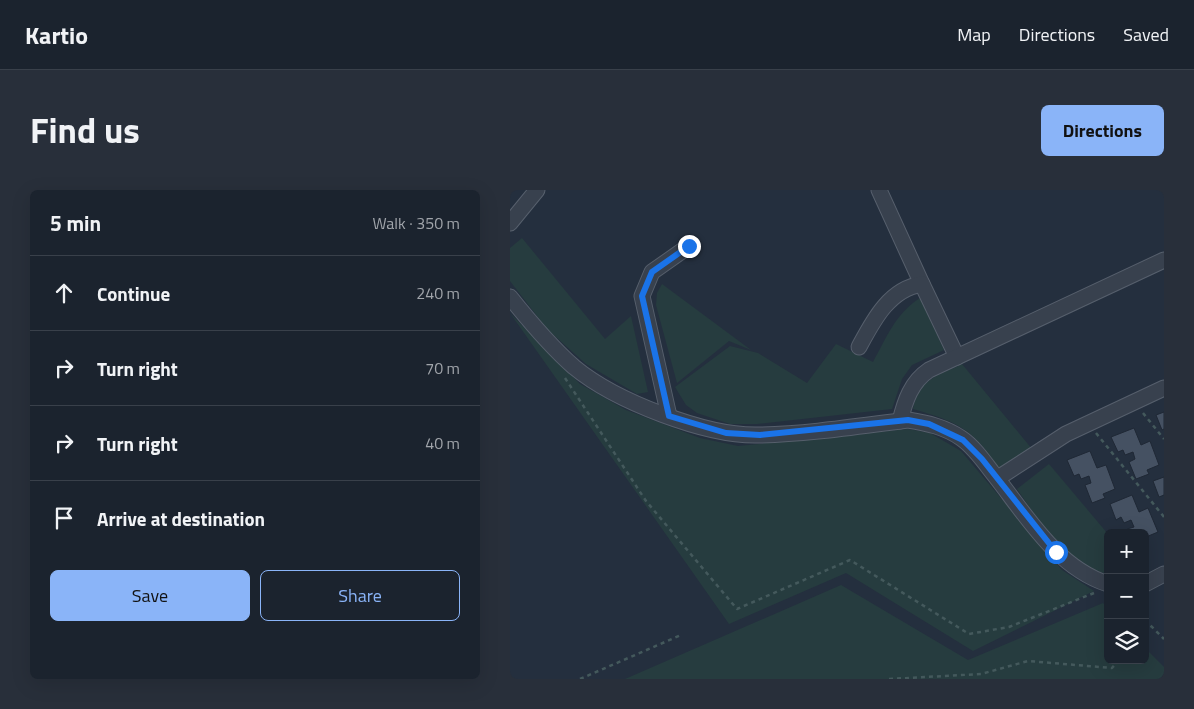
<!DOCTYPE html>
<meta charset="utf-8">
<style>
body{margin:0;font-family:"Titillium Web",sans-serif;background:#282f3a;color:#f1f3f6}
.controls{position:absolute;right:15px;bottom:15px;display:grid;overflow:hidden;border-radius:8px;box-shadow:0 5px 20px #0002}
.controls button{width:45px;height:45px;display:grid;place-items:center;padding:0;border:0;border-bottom:1px solid #39404a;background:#1b232e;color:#f1f3f6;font:25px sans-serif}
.stop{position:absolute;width:15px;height:15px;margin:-11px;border:4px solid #1a73e8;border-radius:50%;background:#fff}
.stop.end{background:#1a73e8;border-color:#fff;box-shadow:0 1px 5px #0008}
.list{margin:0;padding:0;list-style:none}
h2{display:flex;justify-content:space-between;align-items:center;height:65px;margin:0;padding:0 20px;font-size:21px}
h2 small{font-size:16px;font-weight:400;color:#a0a4aa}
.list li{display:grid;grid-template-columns:32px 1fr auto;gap:15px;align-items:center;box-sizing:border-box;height:75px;padding:0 20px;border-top:1px solid #39404a}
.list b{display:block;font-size:19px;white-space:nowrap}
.list em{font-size:16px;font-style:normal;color:#a0a4aa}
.actions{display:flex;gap:10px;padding:15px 20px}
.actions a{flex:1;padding:11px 0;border:1px solid #8ab4f8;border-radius:8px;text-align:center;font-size:18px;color:#8ab4f8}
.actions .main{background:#8ab4f8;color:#111}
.icon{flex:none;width:28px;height:28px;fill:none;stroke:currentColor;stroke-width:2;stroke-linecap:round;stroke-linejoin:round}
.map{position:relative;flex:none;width:654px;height:489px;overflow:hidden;border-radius:8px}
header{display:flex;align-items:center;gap:30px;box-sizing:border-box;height:70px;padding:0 25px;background:#1b232e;border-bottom:1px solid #39404a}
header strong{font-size:24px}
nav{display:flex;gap:28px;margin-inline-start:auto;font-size:18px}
.intro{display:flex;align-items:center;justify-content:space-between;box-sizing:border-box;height:120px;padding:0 30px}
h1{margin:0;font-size:35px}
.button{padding:12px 22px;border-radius:8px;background:#8ab4f8;color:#111;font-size:18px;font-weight:700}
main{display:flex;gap:30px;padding:0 30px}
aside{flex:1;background:#1b232e;border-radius:8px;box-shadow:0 5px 20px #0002}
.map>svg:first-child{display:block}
</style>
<header>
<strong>Kartio</strong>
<nav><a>Map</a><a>Directions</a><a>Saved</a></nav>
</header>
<div class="intro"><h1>Find us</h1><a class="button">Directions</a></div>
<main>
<aside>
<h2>5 min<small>Walk · 350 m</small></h2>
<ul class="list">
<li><svg class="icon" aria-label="ahead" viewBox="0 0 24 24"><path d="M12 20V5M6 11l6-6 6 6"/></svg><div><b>Continue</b></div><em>240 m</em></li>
<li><svg class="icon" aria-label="right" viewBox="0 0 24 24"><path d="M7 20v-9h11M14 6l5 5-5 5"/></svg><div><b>Turn right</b></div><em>70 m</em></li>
<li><svg class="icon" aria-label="right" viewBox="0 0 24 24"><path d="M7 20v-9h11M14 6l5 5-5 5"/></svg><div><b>Turn right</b></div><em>40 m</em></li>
<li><svg class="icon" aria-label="arrive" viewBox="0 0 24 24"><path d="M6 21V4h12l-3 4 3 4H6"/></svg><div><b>Arrive at destination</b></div></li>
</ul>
<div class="actions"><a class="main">Save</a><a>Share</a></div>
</aside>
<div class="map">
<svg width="654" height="489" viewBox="0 0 654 489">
<rect width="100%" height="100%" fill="#242f3e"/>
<g fill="#263c3f">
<path d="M12 48 95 149 121 126 138 202 127 204 76 174 37 139 0 91V58Z"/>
<path d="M152 94 241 160 219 151 167 193 146 115 147 103Z"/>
<path d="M410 108 434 160 402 175 392 189 382 219 247 234H220L187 223 176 215 165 197 220 156 248 163 297 193 326 154 363 172C377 147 385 124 410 108Z"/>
<path d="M0 123 70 194 116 220 190 248 228 256 398 239 420 243 451 261 552 380 584 401 463 461 336 383 219 434Z"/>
<path d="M452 174 522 259 488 278C463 238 447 232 403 219 409 189 427 186 452 174Z"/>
<path d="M539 274 598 344V384L586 381 551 363 507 299Z"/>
<path d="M331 395 458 470 593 413 598 418V470H635V458L654 477V489H115Z"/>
</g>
<g fill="#455162" stroke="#1f2835">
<path d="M654 222V239L652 240 646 225Z"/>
<path d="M624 238 631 255 640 251 649 275 637 280 639 284 626 289 619 272 625 269 623 262 615 265 613 260 608 262 601 247Z"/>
<path d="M580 261 587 278 596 275 605 299 593 304 595 308 582 313 575 295 581 293 579 286 571 289 569 284 564 286 557 270Z"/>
<path d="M654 287V305L649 307 643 291Z"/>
<path d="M622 305 629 322 638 318 648 342 636 347 637 351 635 352V343H618L617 339 624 337 621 330 614 333 611 327 606 330 600 314Z"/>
</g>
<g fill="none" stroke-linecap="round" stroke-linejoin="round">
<g stroke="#565f6c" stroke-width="17">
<g id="minor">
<path d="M369 0 412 94"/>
<path d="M0 33 27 0"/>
<path d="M0 107C20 132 40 156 64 177 105 211 197 247 250 245 299 244 349 236 398 230 417 233 435 237 451 248 463 256 473 270 482 282 515 323 545 377 598 394"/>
<path d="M349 157C363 131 379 99 412 94L447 167"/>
<path d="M159 226 132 106 142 82 179 56"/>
<path d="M390 231C395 211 401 192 419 180L654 70"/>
<path d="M488 288 556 244 654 198"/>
<path d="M635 394 654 384"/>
</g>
</g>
<g stroke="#44595c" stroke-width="2.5" stroke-dasharray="4 4" stroke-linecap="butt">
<path d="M55 188 136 311 227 419 340 370 459 444 499 437 584 403"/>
<path d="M633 223 654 249"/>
<path d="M586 243 654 327"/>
<path d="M635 430 654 449"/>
<path d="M635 443 641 437"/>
<path d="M70 489 171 445"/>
<path d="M379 489 471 484 518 471 602 478 609 470"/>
</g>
<use href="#minor" stroke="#38414e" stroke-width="15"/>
</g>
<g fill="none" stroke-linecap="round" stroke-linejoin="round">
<path stroke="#1a73e8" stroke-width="6" d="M179 56 142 82 132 106 159 226 216 243 250 245 398 230 419 234 453 250 472 269 546 362"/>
</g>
</svg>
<div class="controls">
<button>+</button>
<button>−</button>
<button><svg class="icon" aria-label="layers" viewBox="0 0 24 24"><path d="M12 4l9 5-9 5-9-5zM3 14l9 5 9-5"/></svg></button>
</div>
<div class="stop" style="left:546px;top:362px"></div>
<div class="stop end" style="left:179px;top:56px"></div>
</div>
</main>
